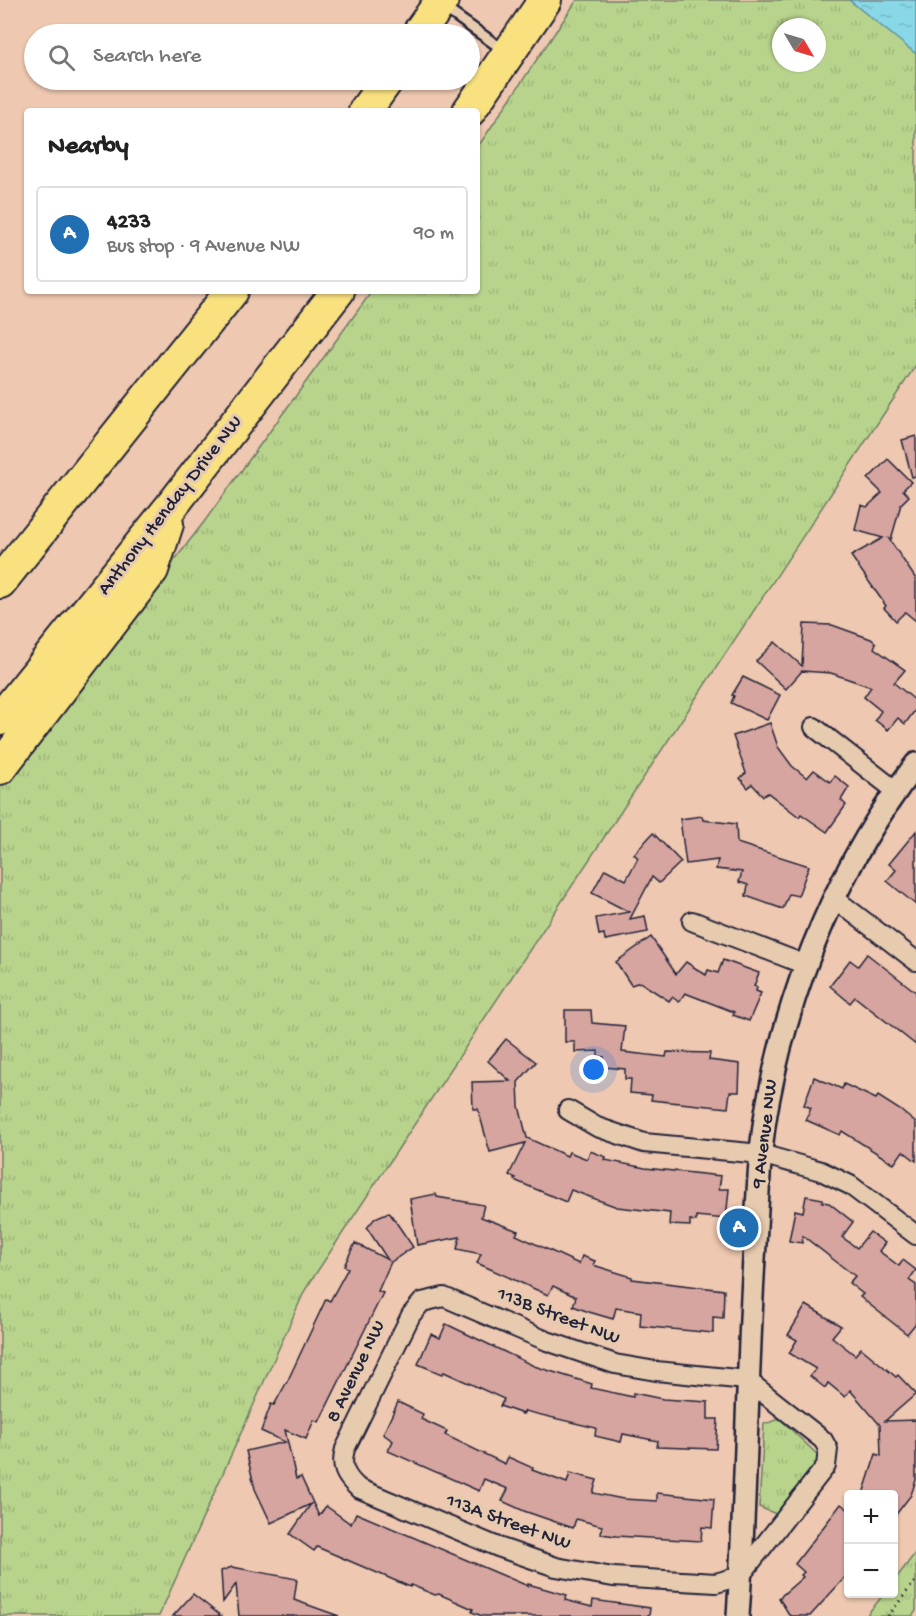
<!DOCTYPE html>
<meta charset="utf-8">
<style>
body{margin:0;font-family:"Gochi Hand",sans-serif;background:#f2f2f2;color:#222}
.controls{position:absolute;right:18px;bottom:18px;display:grid;overflow:hidden;border-radius:6px;box-shadow:0 2px 4px #0004}
.controls button{width:54px;height:54px;display:grid;place-items:center;padding:0;border:0;border-bottom:2px solid #e0e0e0;background:#fff;color:#222;font:30px sans-serif}
.compass{position:absolute;left:772px;top:18px;width:54px;height:54px;border-radius:50%;background:#fff;box-shadow:0 2px 4px #0004;rotate:128deg}
.you{position:absolute;left:594px;top:1070px;width:21px;height:21px;margin:-15px;border:4px solid #fff;border-radius:50%;background:#1a73e8;box-shadow:0 0 0 9px #1a73e833}
.badge{display:grid;place-items:center;width:39px;height:39px;border-radius:50%;background:#1f6fb2;color:#fff;font-size:20px;font-weight:700}
.pin{position:absolute;translate:-50% -50%;border:3px solid #fff;box-shadow:0 2px 6px #0006}
.list{margin:0;padding:0;list-style:none}
h2{display:flex;justify-content:space-between;align-items:center;height:78px;margin:0;padding:0 24px;font-size:26px}
h2 small{font-size:20px;font-weight:400;color:#767676}
.list li{display:grid;grid-template-columns:39px 1fr auto;gap:18px;align-items:center;box-sizing:border-box;height:96px;margin:0 12px 12px;padding:0 12px;border:2px solid #e0e0e0;border-radius:6px}
.list b{display:block;font-size:22px;white-space:nowrap}
.list p{margin:0;font-size:20px;white-space:nowrap;color:#767676}
.list em{font-size:20px;font-style:normal;color:#767676}
.icon{flex:none;width:33px;height:33px;fill:none;stroke:currentColor;stroke-width:2;stroke-linecap:round;stroke-linejoin:round}
.map{position:relative;flex:none;width:916px;height:1616px;overflow:hidden}
.search{position:absolute;background:#fff;box-shadow:0 2px 4px #0004;left:24px;top:24px;width:456px;height:66px;display:flex;align-items:center;gap:15px;box-sizing:border-box;padding:0 21px;border-radius:33px;color:#767676;font-size:22px}
.panel{position:absolute;background:#fff;box-shadow:0 2px 4px #0004;left:24px;top:108px;width:456px;height:186px;border-radius:6px}
.map>svg:first-child{display:block}
</style>
<div class="map">
<svg width="916" height="1616" viewBox="0 0 916 1616">
<defs>
<pattern id="grass-tufts" width="24" height="20" patternUnits="userSpaceOnUse" patternTransform="scale(1.5)"><rect width="24" height="20" fill="#b8d48c"/><path d="M3 7l-1-3M5 7V3M7 7l1-3M15 17l-1-3M17 17v-4M19 17l1-3" fill="none" stroke="#9eb67a"/></pattern>
<pattern id="water-ripples" width="26" height="14" patternUnits="userSpaceOnUse" patternTransform="scale(1.5)"><rect width="26" height="14" fill="#89d8e7"/><path d="M2 4q2-2 4 0t4 0M15 11q2-2 4 0t4 0" fill="none" stroke="#76b9c7"/></pattern>
</defs>
<rect width="100%" height="100%" fill="#eec8b0"/>
<filter id="ink" filterUnits="userSpaceOnUse"><feTurbulence type="fractalNoise" baseFrequency=".0167" numOctaves="2"/><feDisplacementMap in="SourceGraphic" scale="12" xChannelSelector="R" yChannelSelector="G"/><feConvolveMatrix kernelMatrix="1 2 1 2 8 2 1 2 1" color-interpolation-filters="sRGB"/></filter>
<g filter="url(#ink)">
<g fill="url(#grass-tufts)" stroke="#6d7b64" stroke-width="1.5" fill-rule="evenodd">
<path d="M577 0H916V365L305 1290 159 1616H0V786L204 522 372 291H477V148ZM781 27H817V63H781Z"/>
<path d="M780 1419 823 1460 776 1514 759 1507 764 1424Z"/>
<path d="M916 1552V1611L912 1616H866L884 1594H894V1581Z"/>
</g>
<path fill="url(#water-ripples)" stroke="#608fa2" stroke-width="1.5" d="M849 0H916V54Z"/>
<g fill="#d6a59f" stroke="#22223b" stroke-width="1.5">
<path d="M916 436V476L912 477 902 440Z"/>
<path d="M888 459 911 482 903 490 909 496 901 504 891 540 889 539 916 579V621L905 612 896 621 884 608 886 606 851 556 883 538 855 530 861 505 867 507 882 493 868 479Z"/>
<path d="M804 624 832 625 871 639 876 643 874 648 905 670 894 683 916 701V709L905 724 898 718 888 730 875 720 881 711 864 697 871 687 831 673 802 671 786 689 756 661 775 642 802 666Z"/>
<path d="M743 677 780 695 767 720 731 703 734 696 732 695Z"/>
<path d="M770 723 778 747 792 766 807 778 814 770 830 782 835 776 849 787 841 800 846 805 827 832 801 814 799 817 768 793 763 796 752 784 748 788 740 778 746 773 733 736Z"/>
<path d="M702 816 703 820 736 824 737 843 809 866 798 896 789 894 783 909 746 896 748 885 739 882 742 872 716 869 718 860 686 864 680 819Z"/>
<path d="M916 831V905L887 881 896 870 889 864Z"/>
<path d="M653 833 681 862 659 883 652 877 630 919 645 916 648 932 605 940 604 934 599 935 596 918 629 912 592 893 605 869 626 880 638 858 634 854Z"/>
<path d="M651 937 676 974 686 962 706 975 708 970 718 973 723 960 759 973 754 986 757 987 756 991 761 993 749 1021 733 1015 734 1012 685 993 679 1002 672 997 669 1001 640 982 631 985 616 962Z"/>
<path d="M867 954 916 992V1045L855 997 850 1003 830 986 850 960 858 966Z"/>
<path d="M565 1010H591L592 1023 625 1026 622 1052 666 1057 667 1052 710 1053 709 1060 740 1064 739 1092H730L728 1108 651 1100 652 1095 630 1093 631 1079H625V1069L604 1067V1057L598 1056V1051L575 1052V1042H565Z"/>
<path d="M506 1039 536 1062 518 1082 519 1106 527 1138 567 1156 569 1152 587 1159 590 1151 606 1157 605 1160 645 1168 721 1176 719 1189H729L726 1219 696 1216V1221L690 1220V1226L669 1225 670 1213 617 1207 571 1190 566 1202 514 1180 516 1178 509 1175 525 1143 490 1152 478 1109H473L472 1082 510 1081 488 1061Z"/>
<path d="M814 1077 842 1089 844 1084 876 1099 878 1096 900 1110 916 1123V1161L903 1151 894 1164 842 1131 840 1135 806 1120 811 1108 804 1105Z"/>
<path d="M436 1194 437 1197 484 1205 481 1217 518 1231 516 1235 579 1264 582 1256 595 1261 593 1265 632 1277V1279L724 1290 723 1318 713 1317V1333L640 1326 641 1312 616 1308 613 1319 589 1312 573 1306 576 1297 553 1286 548 1295 477 1263 481 1254 457 1249 460 1237 417 1245 410 1199Z"/>
<path d="M806 1196 823 1199 822 1202 829 1203 853 1222 842 1237 857 1248 870 1232 885 1243 879 1251 899 1266 903 1260 916 1270 909 1280 916 1285V1323L907 1334 860 1297 863 1294 849 1283 855 1276 843 1267 803 1236 802 1243 789 1241 795 1210 803 1212Z"/>
<path d="M389 1212 413 1247 391 1262 378 1291 383 1293 319 1422 314 1420 306 1439 285 1430 296 1479 301 1477 319 1516 326 1506 351 1524 356 1513 528 1586V1584L567 1595 565 1600 592 1607 593 1600 650 1608 649 1616H482L472 1612 473 1609 439 1594 435 1595 411 1585 410 1587 317 1547 314 1551 290 1534 311 1504 271 1523 255 1489 246 1451 285 1442 261 1431 271 1404 274 1405 288 1380 326 1299 330 1301 348 1268 344 1266 355 1243 388 1260 367 1228 375 1218Z"/>
<path d="M806 1305 841 1326 832 1337 855 1355 861 1348 896 1377 898 1375 916 1394 885 1421 916 1420V1480L911 1495 894 1517V1494H863L876 1454 881 1456 880 1425 850 1390 845 1397 828 1383 825 1388 810 1376 816 1369 789 1353 797 1340 788 1335Z"/>
<path d="M446 1324 534 1366 592 1384 591 1388 633 1397V1393L663 1399 708 1402V1419H718L716 1449 657 1447 658 1441 623 1434 621 1442 595 1436 596 1428 525 1411 523 1414 500 1406 504 1399 444 1372 442 1374 418 1364 431 1334 440 1338Z"/>
<path d="M398 1402 423 1414 421 1419 447 1431 445 1435 505 1464 508 1457 533 1468 532 1470 567 1483 570 1473 597 1480 593 1493 623 1499 657 1501V1493L714 1499 712 1528 702 1527 701 1541 616 1536 601 1534 602 1526 576 1519 573 1528 524 1511 502 1501 508 1489 484 1479 479 1491 388 1451 393 1441 383 1434Z"/>
<path d="M841 1504 849 1510V1573L810 1616H790L779 1598 803 1577 801 1575 804 1572 795 1564Z"/>
<path d="M232 1567 297 1579 294 1600 339 1616H239L236 1584 223 1602 221 1571Z"/>
<path d="M193 1594 221 1616H173Z"/>
</g>
<g fill="none" stroke-linecap="round" stroke-linejoin="round">
<g stroke="#22223b" stroke-width="14">
<path id="service" d="M443 7 505 51"/>
</g>
<g stroke="#22223b" stroke-width="22">
<g id="minor">
<path d="M814 727 896 791"/>
<path d="M835 899 916 961"/>
<path d="M692 921 806 965"/>
<path d="M568 1110 597 1127 644 1143 761 1154 821 1171 850 1185 916 1235"/>
<path d="M444 1297 547 1341 615 1364 656 1371 747 1380 823 1440 828 1449 826 1466 740 1576 716 1583 613 1577 556 1567 498 1547 358 1488C345 1476 340 1467 345 1449L411 1315 422 1302Z"/>
</g>
</g>
<g stroke="#22223b" stroke-width="26">
<path id="tertiary" d="M738 1616C746 1497 747 1378 754 1259 758 1205 758 1150 769 1097 792 978 842 860 916 764"/>
</g>
<g stroke="#22223b" stroke-width="36">
<g id="motorway">
<path d="M418 34 442 0"/>
<path d="M365 111 387 80"/>
<path d="M469 111 545 0"/>
<path d="M0 582 232 291"/>
<path d="M0 719 174 503 338 291"/>
<path d="M0 768 152 570 167 524"/>
</g>
</g>
<path stroke="#22223b" stroke-width="3" stroke-dasharray="1.5 4.5" stroke-linecap="butt" d="M888 1616 916 1580"/>
<use href="#service" stroke="#e7cbae" stroke-width="9"/>
<use href="#minor" stroke="#e7cbae" stroke-width="18"/>
<use href="#tertiary" stroke="#e7cbae" stroke-width="21"/>
<use href="#motorway" stroke="#fae180" stroke-width="32"/>
</g>
</g>
<g text-anchor="middle" dominant-baseline="central" stroke-width="6" stroke-linejoin="round" paint-order="stroke">
<g font-size="20" fill="#22223b" stroke="#e7cbae">
<text transform="translate(171 506) rotate(-52)">Anthony Henday Drive NW</text>
<text transform="translate(766 1134) rotate(-83)">9 Avenue NW</text>
<text transform="translate(558 1317) rotate(21)">113B Street NW</text>
<text transform="translate(357 1372) rotate(-64)">8 Avenue NW</text>
<text transform="translate(508 1523) rotate(20)">113A Street NW</text>
</g>
</g>
</svg>
<div class="controls">
<button>+</button>
<button>−</button>
</div>
<svg class="compass" viewBox="-18 -18 36 36"><path d="M0-13l5 13h-10z" fill="#e53935"/><path d="M0 13l5-13h-10z" fill="#767676"/></svg>
<div class="you"></div>
<div class="pin badge" style="left:739px;top:1228px">A</div>
<div class="search"><svg class="icon" aria-label="search" viewBox="0 0 24 24"><circle cx="10" cy="10" r="6"/><path d="M15 15l6 6"/></svg>Search here</div>
<section class="panel">
<h2>Nearby<small></small></h2>
<ul class="list">
<li><span class="badge">A</span><div><b>4233</b><p>Bus stop · 9 Avenue NW</p></div><em>90 m</em></li>
</ul>
</section>
</div>
